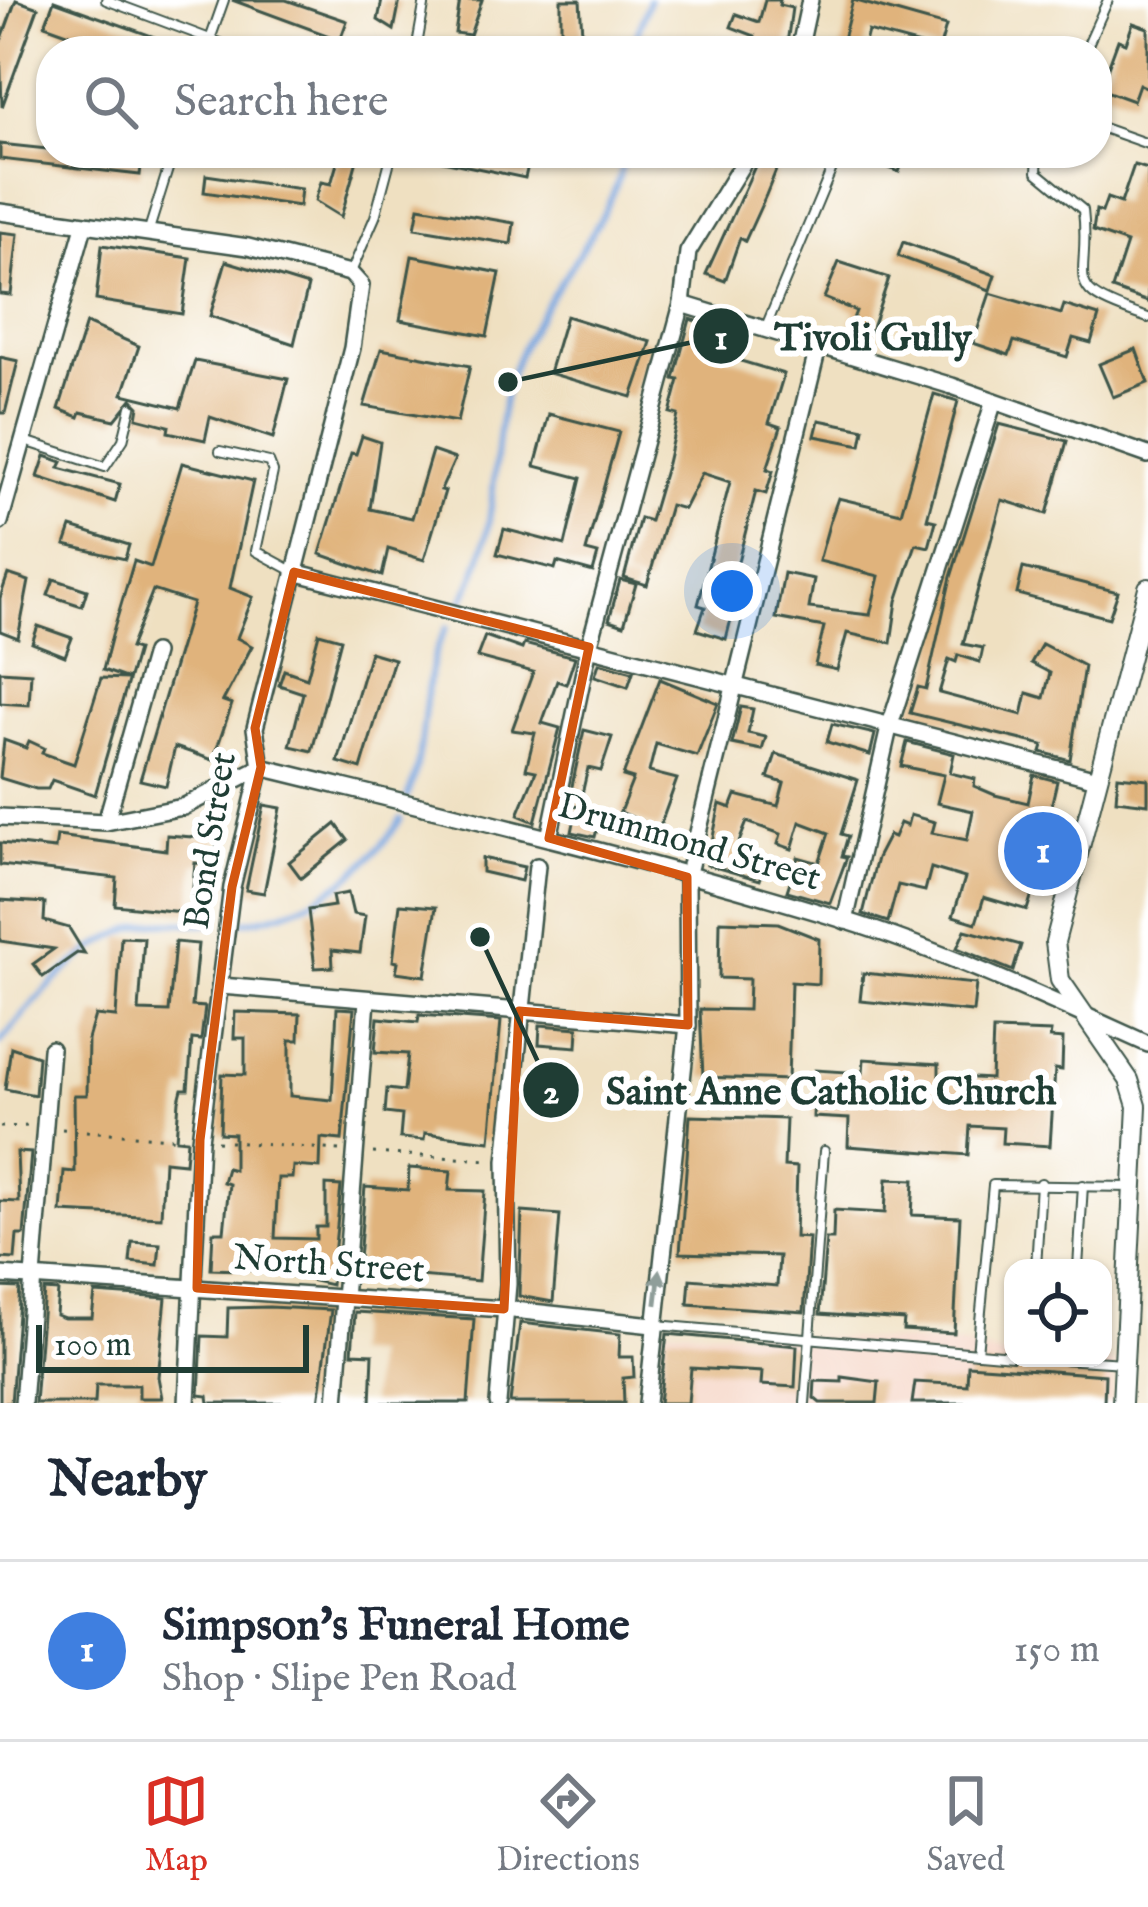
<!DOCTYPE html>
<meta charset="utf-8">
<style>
body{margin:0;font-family:"IM FELL English",serif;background:#f6f6f7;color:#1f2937}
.controls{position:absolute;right:36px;bottom:36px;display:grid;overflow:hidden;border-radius:24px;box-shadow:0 3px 9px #0004}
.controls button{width:108px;height:108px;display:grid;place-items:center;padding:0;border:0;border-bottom:3px solid #e0e1e3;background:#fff;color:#1f2937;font:60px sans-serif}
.scale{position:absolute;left:36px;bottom:30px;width:273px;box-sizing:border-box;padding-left:12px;border:6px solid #1f3d34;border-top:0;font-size:33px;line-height:42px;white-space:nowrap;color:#1f3d34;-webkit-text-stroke:9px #fff;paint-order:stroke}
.you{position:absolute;left:732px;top:591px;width:42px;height:42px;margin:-30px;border:9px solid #fff;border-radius:50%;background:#1a73e8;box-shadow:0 0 0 18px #1a73e833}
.badge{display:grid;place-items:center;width:78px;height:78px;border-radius:50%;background:#d93025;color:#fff;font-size:39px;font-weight:700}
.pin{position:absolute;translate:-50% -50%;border:6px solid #fff;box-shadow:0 3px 12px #0006}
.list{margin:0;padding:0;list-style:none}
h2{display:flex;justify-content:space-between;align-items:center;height:156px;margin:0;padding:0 48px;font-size:51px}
h2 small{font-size:39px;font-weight:400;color:#747a83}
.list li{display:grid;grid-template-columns:78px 1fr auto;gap:36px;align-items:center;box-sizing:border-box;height:180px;padding:0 48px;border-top:3px solid #e0e1e3}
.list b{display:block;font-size:45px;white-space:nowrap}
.list p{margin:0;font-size:39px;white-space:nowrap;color:#747a83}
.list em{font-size:39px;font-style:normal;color:#747a83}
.icon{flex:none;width:66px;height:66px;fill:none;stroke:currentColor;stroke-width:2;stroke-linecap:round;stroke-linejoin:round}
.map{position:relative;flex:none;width:1148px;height:1403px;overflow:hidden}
.search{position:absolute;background:#fff;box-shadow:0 3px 9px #0004;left:36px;right:36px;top:36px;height:132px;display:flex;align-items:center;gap:30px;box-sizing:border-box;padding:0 42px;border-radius:48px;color:#747a83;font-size:45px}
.sheet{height:336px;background:#fff}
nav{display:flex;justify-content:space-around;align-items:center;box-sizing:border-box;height:168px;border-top:3px solid #e0e1e3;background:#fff;font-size:33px;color:#747a83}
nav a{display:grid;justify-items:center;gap:6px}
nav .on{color:#d93025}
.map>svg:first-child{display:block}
</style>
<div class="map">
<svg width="1148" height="1403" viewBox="0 0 1148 1403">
<rect width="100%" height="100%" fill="#fff"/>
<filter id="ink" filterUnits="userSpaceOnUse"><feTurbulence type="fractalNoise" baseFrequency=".00833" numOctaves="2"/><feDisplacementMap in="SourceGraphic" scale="24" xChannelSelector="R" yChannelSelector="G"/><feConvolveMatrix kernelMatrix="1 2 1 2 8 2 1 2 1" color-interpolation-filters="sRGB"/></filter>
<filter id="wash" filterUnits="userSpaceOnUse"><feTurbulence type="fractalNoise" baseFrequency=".004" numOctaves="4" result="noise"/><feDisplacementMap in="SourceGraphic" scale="48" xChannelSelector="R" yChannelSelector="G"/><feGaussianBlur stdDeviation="2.7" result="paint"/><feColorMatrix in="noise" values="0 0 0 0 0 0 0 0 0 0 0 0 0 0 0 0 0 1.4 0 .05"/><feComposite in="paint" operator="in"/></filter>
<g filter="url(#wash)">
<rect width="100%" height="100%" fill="#efe0c1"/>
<path fill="#f5d3c2" d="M649 1327 964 1345 1013 1358 1115 1362 1111 1403H645Z"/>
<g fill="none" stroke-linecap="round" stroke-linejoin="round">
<g stroke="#74a3dd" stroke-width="6">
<path d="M631 51 649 0"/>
<path d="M462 601C502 534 488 457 508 384 530 304 618 223 624 153"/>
<path d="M407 797C431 744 417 678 447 627"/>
<path d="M244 922C312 911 363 877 401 819"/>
<path d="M0 1043C37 997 93 931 155 923 174 921 194 924 213 924"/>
</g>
</g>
<g id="blocks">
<g fill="#e0b37b">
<path d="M16 0 38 8 2 107 0 44Z"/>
<path d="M232 0H286L347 21 340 40Z"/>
<path d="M382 0H400L394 30 378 20Z"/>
<path d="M460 0H482L470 35 455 33Z"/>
<path d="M561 0H580L583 51H561Z"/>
<path d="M765 0H780L779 5 792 8 786 51 753 48 755 36 731 27 736 14 759 22Z"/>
<path d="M853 0 946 26 939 50 868 31 863 51H840Z"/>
<path d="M54 1 188 49V51H117L45 25Z"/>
<path d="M1133 23 1148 28V88L1139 84 1133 101 1100 89 1118 40 1126 43Z"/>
<path d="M0 144 142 159 140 175 0 159Z"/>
<path d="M340 153H359L341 217 315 201 321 182 331 184Z"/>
<path d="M434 153H495L529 161 525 178 433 159Z"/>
<path d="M761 153H783L766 195 745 241 740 238 725 281 706 274Z"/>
<path d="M853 153H906L899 172Z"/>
<path d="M1134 165 1148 169V302L1112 289 1127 243 1093 231 1096 210 1102 212 1107 198 1121 203Z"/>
<path d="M206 175 301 189 299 206 204 192Z"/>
<path d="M419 207 514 223 511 244 415 228Z"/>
<path d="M0 232 18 234 11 295 0 294Z"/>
<path d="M903 242 995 275 990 290 898 256Z"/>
<path d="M102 245 190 258 182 314 96 300Z"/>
<path d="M412 256 500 273 487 336 400 320Z"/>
<path d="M226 261 308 286 294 344 210 316Z"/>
<path d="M839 262 889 278 871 331 851 324 856 311 824 298Z"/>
<path d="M990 293 1061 314 1064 305 1099 316 1091 343 1073 338 1067 357 1014 341 1009 355 973 343Z"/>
<path d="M566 316 651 342 632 397 549 373Z"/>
<path d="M690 319 711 325 704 350 784 374 769 423 781 427 767 469 773 471 766 494 756 491 736 569 743 571 726 639 697 630 705 607 698 605 730 482 702 473 684 509 670 505 647 585 624 578 640 518 650 521 667 463 678 415 670 413 679 380 674 379Z"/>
<path d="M86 323 139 346 123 394 180 408 195 361 288 379 273 438 210 417 205 440 168 432 169 426 137 418 139 406 132 399 115 420 81 412 79 417 59 409Z"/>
<path d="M381 349 470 366 457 422 364 406Z"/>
<path d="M1136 349 1148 383 1113 397 1099 364Z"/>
<path d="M0 357 18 361 5 413H0Z"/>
<path d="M934 394 958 401 927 519 936 521 929 547 916 544 897 601 891 643 847 633 837 670 815 665 824 627 776 618 784 573 814 579 809 608 870 615 879 576 819 561 830 521 838 498 901 513Z"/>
<path d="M549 414 619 432 586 551 598 554 593 572 557 562 555 569 497 554 504 529 565 545 581 478 535 466Z"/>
<path d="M819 420 864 429 861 445 815 436Z"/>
<path d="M999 424 1067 441 1047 514 1002 500 963 644 983 648 980 662 958 655 956 662 949 659 939 693 1022 715 1027 693 1044 698 1050 673 1031 663 1042 644 1084 666 1070 760 1041 752 1043 745 910 713 918 687 926 689 951 577Z"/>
<path d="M362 436 380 442 370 509 412 518 432 451 455 459 441 490 445 491 424 560 388 549 382 576 320 554 351 453 356 454Z"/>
<path d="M45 456 62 462 59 468 120 484 115 502 38 477Z"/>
<path d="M182 463 253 481 230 588 253 597 237 638 252 646 223 701 232 704 213 760 175 747 166 786 140 780 193 603 153 590 130 648 137 650 95 795 52 780 48 789H36L0 778 4 740 26 748 29 741 44 748 42 753 74 764 101 678 128 679 103 670 112 635 134 561 151 567Z"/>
<path d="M71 527 129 545 125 559 65 545Z"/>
<path d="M1023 568 1118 592 1109 618 1017 594Z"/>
<path d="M8 574 29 581 18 638 0 631V598Z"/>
<path d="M54 579 87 590 82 606 48 595Z"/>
<path d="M620 580 636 584 624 625 609 620Z"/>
<path d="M38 626 72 638 65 656 32 643Z"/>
<path d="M319 633 341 639 312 751 290 746 303 693 279 685 284 670 307 678Z"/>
<path d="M485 636 522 649 524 644 575 657 566 684 557 681 542 723 560 728 535 822 518 815 536 771 526 769 535 733 512 730 533 672 477 657Z"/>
<path d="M370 652 394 659 361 769 338 762Z"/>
<path d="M599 663 633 672 628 687 595 676Z"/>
<path d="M0 671 31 673 29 705 0 703Z"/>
<path d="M660 679 718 703 697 756 656 744 649 772 677 779 659 829 620 812 633 779 623 776Z"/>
<path d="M741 707 753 709 748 733 766 737 762 750 732 744Z"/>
<path d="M832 724 875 734 870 755 827 742Z"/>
<path d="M584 730 612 737 601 771 588 768 579 807 568 805Z"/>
<path d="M907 742 954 754 950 773 975 779 974 786 995 795 1028 803 1034 775 1057 781 1042 845 1047 846 1027 910 984 897 976 923 953 916 965 878 931 868 925 891 898 885 888 922 863 914 877 858 889 835 894 837 900 823 907 826 910 815 935 822 932 833 967 840 973 811 937 803 944 775 901 766Z"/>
<path d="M776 754 858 780 841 834 848 836 842 856 847 857 830 903 787 891 798 857 819 863 829 833 800 822 792 849 778 844 781 834 747 822 735 852 765 866 760 880 707 865 720 804 731 808 736 795 778 806 784 783 768 778Z"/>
<path d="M1118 776 1148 779V804L1116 800Z"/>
<path d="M264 805 281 808 264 893 246 890Z"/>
<path d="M576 813 600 818 595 837 572 832Z"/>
<path d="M336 824 348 840 301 878 289 862Z"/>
<path d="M167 835 217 839 215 864 195 863 191 913 115 905 117 878 0 865V843L55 849 57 836 166 850Z"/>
<path d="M482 858 524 867 521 881 482 872Z"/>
<path d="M348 893 353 914 365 916 360 953 332 950 333 967 315 968 308 910 334 906 332 896Z"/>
<path d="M0 900 45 903 44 921 69 928 85 954 77 953 43 977 33 964 54 949 0 941Z"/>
<path d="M400 904 436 907 425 976 396 972 398 962 393 961Z"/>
<path d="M720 921 778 923 819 939 818 984 791 982 788 1080 703 1077 700 1009 748 1010 749 979 719 978Z"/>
<path d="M965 930 1021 945 1013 971 957 948Z"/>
<path d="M121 937 144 938 139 1011 169 1012 175 942 198 944 192 1006 205 1007 201 1040 192 1039 188 1089H182L179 1101 176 1139 187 1140 185 1163 164 1161 161 1217 61 1212 64 1171 75 1172 74 1095H87L88 1039 95 1015 116 1017Z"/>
<path d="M863 973 976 984 973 1012 860 1001Z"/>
<path d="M337 1008 354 1009 342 1140 321 1138 320 1168 293 1166 292 1178H278L275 1238 316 1239V1227H326V1185L341 1186 331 1285 270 1271 211 1269 213 1232H224L229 1184 223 1182 227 1168 234 1170V1134L220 1133 222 1074 245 1075V1038H234L235 1012 300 1014 299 1040H290V1096L332 1100Z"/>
<path d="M419 1015 501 1021 490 1141 425 1133 424 1140 400 1138 402 1115 385 1113 387 1089 404 1091 408 1054 375 1052 378 1018 418 1022Z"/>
<path d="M540 1025 578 1028 577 1047 539 1044Z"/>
<path d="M993 1030 1051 1032 1050 1038 1063 1039 1062 1070 1055 1069 1050 1146 1002 1143 1003 1128 970 1126 968 1155 848 1146 849 1119 813 1117 815 1070 863 1073 864 1059 939 1064V1076L991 1079Z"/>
<path d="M11 1047 38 1056 35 1095 5 1089Z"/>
<path d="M690 1116 786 1119 784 1166 797 1167 795 1237 809 1238 804 1312 688 1304 690 1279 777 1286 779 1256 680 1253Z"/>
<path d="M17 1152 31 1153 24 1235H17L15 1259 0 1258V1201L19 1202Z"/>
<path d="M409 1168 451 1171 449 1190 485 1191 478 1281 358 1271 365 1187 408 1190Z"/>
<path d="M887 1179 914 1180 912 1215 960 1217 954 1333 903 1330 904 1320 820 1314 826 1239H833L834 1210 885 1213Z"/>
<path d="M522 1212 560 1215 553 1302 519 1296Z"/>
<path d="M132 1242 160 1244 158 1265 130 1262Z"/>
<path d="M0 1287 20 1288 11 1403H0Z"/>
<path d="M44 1290 58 1291 56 1315 64 1318H92L95 1293 166 1298 158 1377 162 1398H139V1385H96L95 1403H35Z"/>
<path d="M269 1307 331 1310 319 1403H209L208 1396 199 1395 202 1336 227 1337 228 1308Z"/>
<path d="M355 1312 474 1319 468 1403H371L373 1354 352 1353Z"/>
<path d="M520 1323 620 1334 619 1357H633L634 1377 623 1378 624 1403H510Z"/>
<path d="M667 1334 797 1346 795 1387 761 1385 762 1372 691 1368 688 1403H659Z"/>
<path d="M968 1365 1105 1375 1104 1403H912L915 1382 967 1385Z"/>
<path d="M842 1377 879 1382 877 1403H820L814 1398 815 1381 842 1382Z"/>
</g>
</g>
</g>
<g filter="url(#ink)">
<use href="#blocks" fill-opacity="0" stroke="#3e5549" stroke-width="3"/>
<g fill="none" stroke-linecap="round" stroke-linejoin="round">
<g stroke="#3e5549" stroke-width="12">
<g id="service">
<path d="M106 0 242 51"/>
<path d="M206 51 224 0"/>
<path d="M416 51 425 0"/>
<path d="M1085 51 1108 0"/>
<path d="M1097 126 1148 144"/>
<path d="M1038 153 1037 172 1083 210C1092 285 1055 287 1148 318"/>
<path d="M148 233 173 153"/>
<path d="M351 272 375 217 392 153"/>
<path d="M765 329 833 166"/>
<path d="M25 441 105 467 123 440 131 407"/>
<path d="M220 451 269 462 273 472 256 551 293 571"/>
<path d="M1036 1268 1041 1183"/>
<path d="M1078 1268 1083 1185"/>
<path d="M656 1325 1013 1356"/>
<path d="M977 1353 993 1185 1133 1187"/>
<path d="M1046 1358 1124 1363"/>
<path d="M805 1403 824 1151"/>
</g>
</g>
<g stroke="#3e5549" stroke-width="20">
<g id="minor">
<path d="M799 51 810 0"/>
<path d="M0 212 248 247 350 273 361 285 352 348 255 728 261 767 232 887 200 1140 187 1403"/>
<path d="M682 304 952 386 1148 455"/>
<path d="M0 522 84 226"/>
<path d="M294 572 1097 779"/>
<path d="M0 817 106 822 183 807 261 767C456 815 652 861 844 920 949 953 1048 999 1148 1044"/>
<path d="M106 822 154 653"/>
<path d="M549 838 589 647 682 304 688 252 749 153"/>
<path d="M845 921 889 728 994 401"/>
<path d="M221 986 688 1025"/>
<path d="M0 1275 504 1309 653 1325"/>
<path d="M23 1403 51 1049"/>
<path d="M336 1403 367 1000"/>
<path d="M498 1403 508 1284 506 1161 537 866"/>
<path d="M647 1403 688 1025 687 877 818 348"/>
</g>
</g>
<g stroke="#3e5549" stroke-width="22">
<path id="tertiary" d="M1122 1403 1137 1106 1129 1080 1060 980 1055 942 1148 588"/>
</g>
<g stroke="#3e5549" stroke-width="3" stroke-dasharray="3 9" stroke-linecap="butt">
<path d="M0 1127 28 1126"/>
<path d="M62 1129 183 1139"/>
<path d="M217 1141 339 1150"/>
<path d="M373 1153 489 1160"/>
</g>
<use href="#service" stroke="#fff" stroke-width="8"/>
<use href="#minor" stroke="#fff" stroke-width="15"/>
<use href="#tertiary" stroke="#fff" stroke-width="18"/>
</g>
<defs><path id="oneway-solid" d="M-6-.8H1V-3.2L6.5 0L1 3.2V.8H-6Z" transform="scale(3)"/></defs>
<use fill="#8f9e9a" href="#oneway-solid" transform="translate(658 1287) rotate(-83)"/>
</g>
<path fill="none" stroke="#d45610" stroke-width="9" stroke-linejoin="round" d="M294 572 589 647 549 838 687 877 688 1025 519 1011 504 1309 197 1288 200 1140 232 887 261 767 255 728Z"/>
<g text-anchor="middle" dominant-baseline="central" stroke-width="12" stroke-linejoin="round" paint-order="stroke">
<g font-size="36" fill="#1f3d34" stroke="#fff">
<text transform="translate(211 841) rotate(-81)">Bond Street</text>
<text transform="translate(689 843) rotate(16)">Drummond Street</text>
<text transform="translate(329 1265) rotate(4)">North Street</text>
</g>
</g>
<path fill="none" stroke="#1f3d34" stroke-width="4.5" d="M508 382L721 336M480 937L551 1090"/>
<g fill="#1f3d34" stroke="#fff" stroke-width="4.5">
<circle cx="508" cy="382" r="12"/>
<circle cx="480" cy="937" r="12"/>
<circle cx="721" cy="336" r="30"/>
<circle cx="551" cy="1090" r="30"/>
</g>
<g font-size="36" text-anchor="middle" font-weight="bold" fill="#fff">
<text x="721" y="349">1</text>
<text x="551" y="1103">2</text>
</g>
<g font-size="39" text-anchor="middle" font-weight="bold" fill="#1f3d34" stroke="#fff" stroke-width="12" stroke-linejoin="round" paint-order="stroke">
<text x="873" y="350">Tivoli Gully</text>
<text x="831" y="1104">Saint Anne Catholic Church</text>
</g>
</svg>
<div class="controls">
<button><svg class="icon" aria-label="locate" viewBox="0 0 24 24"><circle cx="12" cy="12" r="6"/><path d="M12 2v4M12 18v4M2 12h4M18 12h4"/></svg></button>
</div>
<div class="scale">100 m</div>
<div class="you"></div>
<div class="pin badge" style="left:1043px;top:851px;background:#3f7fe0">1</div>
<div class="search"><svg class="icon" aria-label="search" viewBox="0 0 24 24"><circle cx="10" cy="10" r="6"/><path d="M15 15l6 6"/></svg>Search here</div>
</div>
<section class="sheet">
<h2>Nearby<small></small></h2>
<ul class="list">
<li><span class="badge" style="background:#3f7fe0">1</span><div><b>Simpson's Funeral Home</b><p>Shop · Slipe Pen Road</p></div><em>150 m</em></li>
</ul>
</section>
<nav>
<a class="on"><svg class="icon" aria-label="map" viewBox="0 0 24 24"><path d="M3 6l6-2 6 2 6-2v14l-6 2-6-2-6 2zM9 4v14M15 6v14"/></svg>Map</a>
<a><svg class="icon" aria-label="directions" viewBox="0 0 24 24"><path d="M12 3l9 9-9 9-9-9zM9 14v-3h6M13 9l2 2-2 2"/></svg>Directions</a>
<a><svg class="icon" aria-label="saved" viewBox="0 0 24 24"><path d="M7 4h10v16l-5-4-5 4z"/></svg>Saved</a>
</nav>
